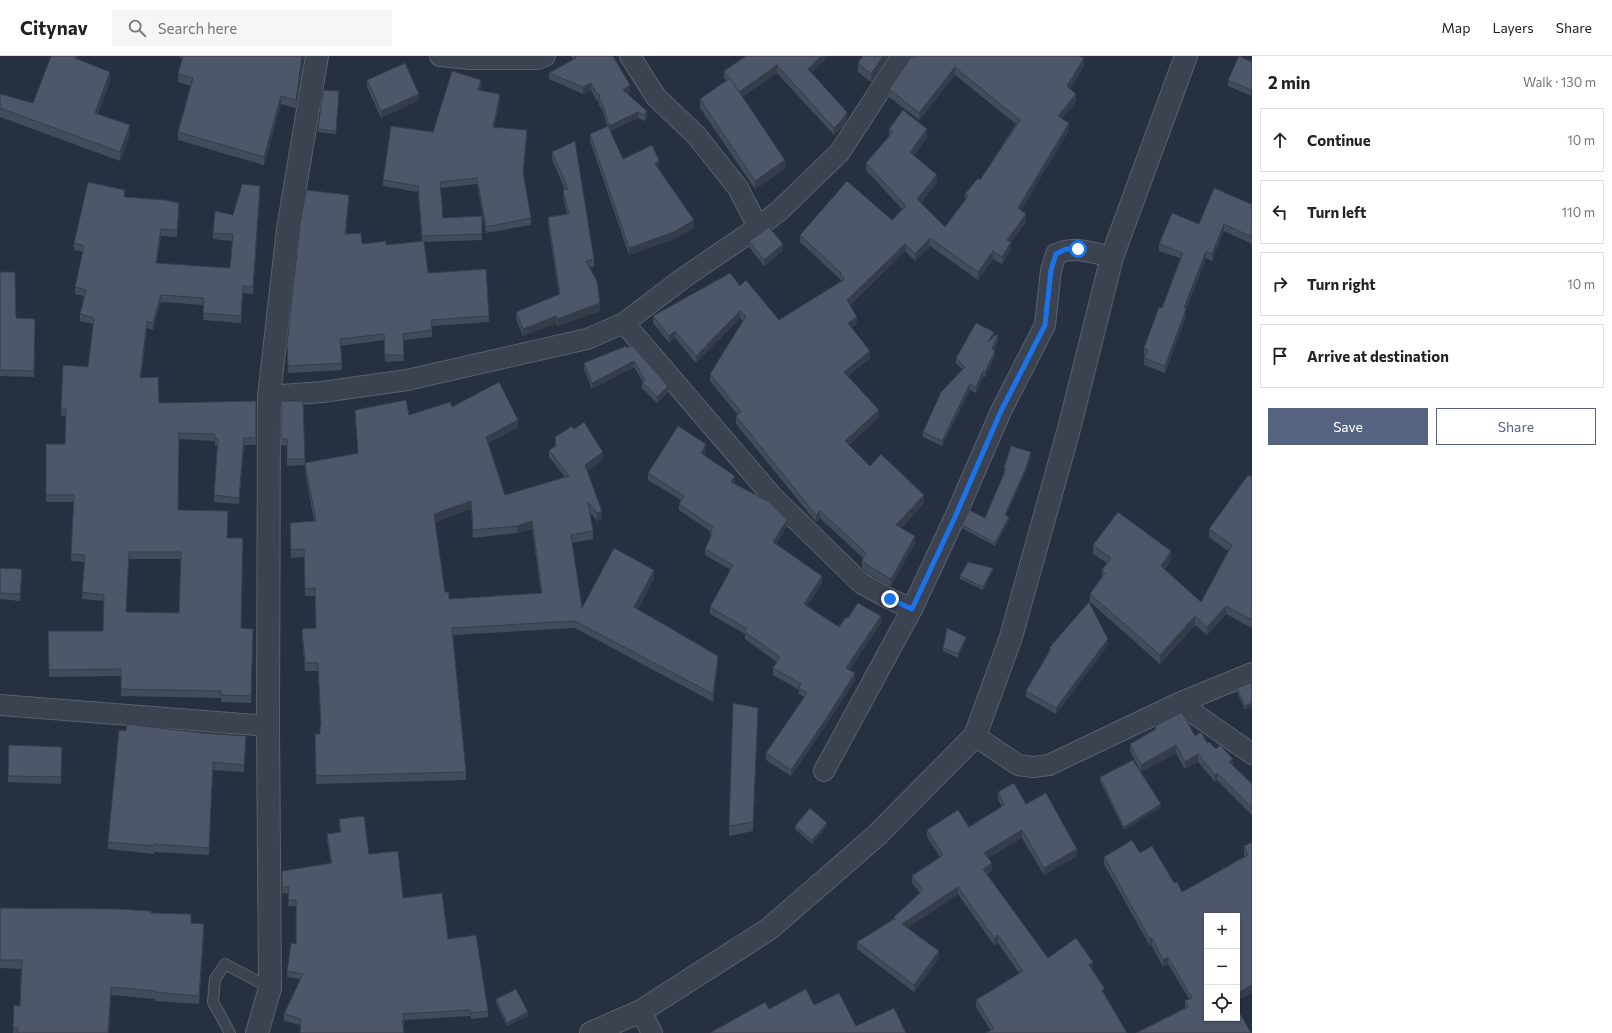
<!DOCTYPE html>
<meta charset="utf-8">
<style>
body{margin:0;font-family:Commissioner,sans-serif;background:#f6f6f6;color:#222}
.controls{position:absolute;right:12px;bottom:12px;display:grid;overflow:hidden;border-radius:0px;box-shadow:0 1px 3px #0004}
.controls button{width:36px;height:36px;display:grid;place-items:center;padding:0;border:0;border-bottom:1px solid #e0e0e0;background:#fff;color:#222;font:20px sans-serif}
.stop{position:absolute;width:12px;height:12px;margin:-9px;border:3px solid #1a73e8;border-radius:50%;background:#fff}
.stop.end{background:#1a73e8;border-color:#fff;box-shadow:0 1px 4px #0008}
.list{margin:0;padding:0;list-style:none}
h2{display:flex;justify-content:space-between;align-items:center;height:52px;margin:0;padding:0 16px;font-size:17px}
h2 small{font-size:13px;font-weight:400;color:#767676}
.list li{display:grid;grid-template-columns:26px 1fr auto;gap:12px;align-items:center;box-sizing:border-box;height:64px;margin:0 8px 8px;padding:0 8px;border:1px solid #e0e0e0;border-radius:0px}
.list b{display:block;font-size:15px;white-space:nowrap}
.list em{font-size:13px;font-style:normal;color:#767676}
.actions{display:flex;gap:8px;padding:12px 16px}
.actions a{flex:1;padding:9px 0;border:1px solid #556380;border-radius:0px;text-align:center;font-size:14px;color:#556380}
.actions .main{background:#556380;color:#fff}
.icon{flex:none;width:22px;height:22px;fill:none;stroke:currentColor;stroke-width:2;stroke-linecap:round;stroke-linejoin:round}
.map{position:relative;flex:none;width:1252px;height:977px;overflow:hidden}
header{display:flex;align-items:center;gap:24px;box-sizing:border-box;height:56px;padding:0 20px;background:#fff;border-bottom:1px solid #e0e0e0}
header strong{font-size:19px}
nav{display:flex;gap:22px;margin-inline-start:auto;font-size:14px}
.search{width:280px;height:36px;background:#f6f6f6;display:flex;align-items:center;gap:10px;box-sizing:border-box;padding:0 14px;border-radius:0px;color:#767676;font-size:15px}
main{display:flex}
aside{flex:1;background:#fff}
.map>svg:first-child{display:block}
</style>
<header>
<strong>Citynav</strong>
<div class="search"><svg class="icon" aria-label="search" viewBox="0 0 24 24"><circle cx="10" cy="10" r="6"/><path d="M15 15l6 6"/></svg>Search here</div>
<nav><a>Map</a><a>Layers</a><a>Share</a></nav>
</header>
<main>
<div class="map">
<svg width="1252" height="977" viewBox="0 0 1252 977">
<rect width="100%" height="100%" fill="#273040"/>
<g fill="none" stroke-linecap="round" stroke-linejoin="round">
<g stroke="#59606d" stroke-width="12">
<path id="service" d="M230 977 213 946 215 923 225 908 270 932"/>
</g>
<g stroke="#59606d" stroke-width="22">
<g id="minor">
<path d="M440 0 470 3H538L545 0"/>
<path d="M630 0 656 41 696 79 738 132 758 171"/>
<path d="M624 267 773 441 861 527 890 543 912 553"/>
<path d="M269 340 322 336 407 324 587 283 624 267 682 223 758 171 779 155 840 96 902 0"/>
<path d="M1179 647 1252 698"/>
<path d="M0 649 268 670"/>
<path d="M975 680 1018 709 1033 711 1049 709 1179 647 1252 617"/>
<path d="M824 715 912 553 955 461 1001 355 1045 269 1051 214 1056 198C1075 189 1092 197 1112 201"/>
<path d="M641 955 652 977"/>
</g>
</g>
<g stroke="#59606d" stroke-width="24">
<g id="tertiary">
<path d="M257 977 270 932 268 670 269 340 288 173 317 0"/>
<path d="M591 977 641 955 769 873 876 780 975 680 1011 581 1069 373 1112 201 1186 0"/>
</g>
</g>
<use href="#service" stroke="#3b4250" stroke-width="10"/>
<use href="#minor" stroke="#3b4250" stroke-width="20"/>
<use href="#tertiary" stroke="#3b4250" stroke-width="22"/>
</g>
<g fill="#424b5a" fill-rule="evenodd">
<path d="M79 0 78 4 110 25 98 58 130 78 120 105 0 61V38L33 47Z"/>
<path d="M179 0H304L296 52 281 48 264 109 178 84V76L191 30 178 26V18L182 2 179 1Z"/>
<path d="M571 0H613L630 36 627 38 647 61 645 65 638 62 610 75 623 103 659 111 658 112 694 172 674 183 629 199 590 85V78L607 71 603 55 599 49V45L596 44 591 34 583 38 549 23V17L573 4Z"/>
<path d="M746 0H828L811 17 847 63 842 71 834 79 777 17 742 41 785 113 755 133 700 52V43L726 25 724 22V15Z"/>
<path d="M863 0H888L871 26 858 16V7Z"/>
<path d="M913 2 1084 10 1070 33 1076 46 1062 62 1069 74 1021 154 1026 166 1011 186V193L1002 208 993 203 978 224 930 190 915 205 905 195 850 249 857 268 852 271 870 302 848 320 879 361 849 389 870 410 924 447 901 472 915 487 891 530 867 517 862 511V504L863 502 820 462 816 466 736 368V360L738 359 710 325V318L743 265 740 262 696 307 675 282 669 287 653 267V260L740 230 779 264 841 225 840 223 800 186V179L892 164 902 153 866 114V107L889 80V73L927 81 914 99 937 126 921 147 945 171 965 145V138L980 124 1016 68 955 19 919 64 889 41V33Z"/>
<path d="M1252 6 1251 40 1228 30V24Z"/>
<path d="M367 24 419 44 381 62 367 31Z"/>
<path d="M481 30 480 34 500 45 494 71 527 80 523 118 531 162V169L486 177 477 128 441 132 443 162 482 160V184L424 186 428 217 489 260V266L432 270V281L403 284 404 305 385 306 384 284 340 290 342 314 288 317 287 289 349 145 346 178 362 188 386 189 422 185 418 136 383 130V124Z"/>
<path d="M339 39 336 78 318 76V73Z"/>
<path d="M575 85 594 203V211H590L600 255 557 270 556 267 523 280 516 263V256L559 239 548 168V161L567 158 563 141V134H565L552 103V96Z"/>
<path d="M260 137 253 238 243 237 241 267 203 264 204 249 161 246 153 274 147 272 141 322 159 347 256 345V389H244L239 448 214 446 217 390H215V385L179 383 178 454 228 462 227 482 241 572 253 573 251 647 221 646V642L121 640V620L49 621 48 575H103L104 545 82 543 85 506 71 505 74 446H46V388H65L66 360H61L63 309 88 311 93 268 80 265V258L84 240 75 238V231L83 196 74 194V187L125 141 179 154 177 181 161 180 157 207 230 212 232 185 213 183V177L233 159ZM129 503H181L179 557 126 556Z"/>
<path d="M1252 146V188L1224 175 1212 205 1206 202 1186 254V260L1165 317 1144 309V302L1145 299H1144V292L1162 252 1180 202 1159 195V188L1199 168 1251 148Z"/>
<path d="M749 185 783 194 764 210 749 191Z"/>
<path d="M0 216 16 262 35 263 34 321 0 320Z"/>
<path d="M994 281 998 284 994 294 995 300 985 321H983L976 337 970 334 942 390 923 381V376L963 314 956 307V302Z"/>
<path d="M627 292 668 336 657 347 642 332V326H643L634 311 592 333 584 313V307Z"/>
<path d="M281 345H303L305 409 287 410V390L281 389Z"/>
<path d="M452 351 518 371 488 387 505 439 565 421 549 401V394L555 390V381L574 373 603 403 587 416 602 463 597 465 590 456 593 475V483L572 487 582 552 654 522 638 553 718 607 713 646 575 572 453 579 466 716V724L316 728 315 678H320L321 670 318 615H305L302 581V573L316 572 315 540H305L304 501 291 502 290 475V467L314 465 305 415V407L358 397 355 362V354L409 359ZM471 453 473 482 517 477 532 473 541 537 449 543 445 536 435 466Z"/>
<path d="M706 395 704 399 735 427 734 428 787 470 776 488 822 527 807 550 839 571 848 562 881 567 849 614 855 624 824 672 791 720 766 704V697L804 641 799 638V634L773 619V612L777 606 745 583V578L710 558V551L731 514 705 499V493L710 483V475L679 454V448L681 444 648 424V417Z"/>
<path d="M1031 400 1025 417 1006 459 1009 465 995 490 962 472V469L985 462 1005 415H1004V412Z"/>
<path d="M1252 421V572L1226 558 1207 579 1195 569 1160 608 1090 546V538L1102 521V514L1107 507 1093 498V489L1171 504 1164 514 1201 546 1228 495 1209 481V473Z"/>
<path d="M0 512 22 519 20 545 0 543Z"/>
<path d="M993 515 983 534 960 523V520Z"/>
<path d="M966 584 958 602 943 595V592Z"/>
<path d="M1108 589 1056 658 1026 641V635L1049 595V592Z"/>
<path d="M1252 626 1245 654 1237 636V632Z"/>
<path d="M758 661 753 775 729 780V770Z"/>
<path d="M1155 670 1195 680 1207 687 1233 709 1252 728V759L1217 724 1215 726 1198 706 1185 713 1176 697 1141 716 1130 695V688L1155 674Z"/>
<path d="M119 674 246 687 244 716 213 714 209 799 154 796V798L108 793V786Z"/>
<path d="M9 689 62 691 61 728 8 726Z"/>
<path d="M1100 721 1161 751 1124 774 1100 725Z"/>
<path d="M998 736 1026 748 1077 800 1044 819 1022 782 988 802 992 814 987 818 1048 902 1093 914 1105 939 991 975 976 951V944L1019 917 998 887 994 889 958 838 907 872 939 902 914 936 857 893V886L894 863V861L920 837 912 827V820L940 801 927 781V774L969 771 1002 751 998 743Z"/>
<path d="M339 763 369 798 403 842 448 883 488 955V961L471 963 470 960 404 964V970H403L300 969 284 965V958L300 923 287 921V915L296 888V850H288L289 838 282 837V815L331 807 327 784V778L340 776Z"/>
<path d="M795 770H827L812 788 795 773Z"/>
<path d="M1132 784 1140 797 1152 790 1174 827 1177 826 1182 836 1245 800 1244 798V790L1252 786V936L1237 945V860H1207V962H1237V952L1251 977H1252H1136L1185 952V945L1189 943 1168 908 1163 911 1152 890H1150L1104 808V801Z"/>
<path d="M0 852 151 857 191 867 204 876 199 948 155 945V943L111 939 109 977H13L14 949 20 950 21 913 0 912Z"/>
<path d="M496 943 528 960 507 970 496 947Z"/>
</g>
<g fill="#363d4a">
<path d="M76 0H79L75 12V2Z"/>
<path d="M302 0H304L296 52V44Z"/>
<path d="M821 0H828L808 20V13Z"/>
<path d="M883 0H888L871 26V18Z"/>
<path d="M1084 2V10L1067 38V30Z"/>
<path d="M777 9V17L739 43V36Z"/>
<path d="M955 11V19L919 64V57Z"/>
<path d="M110 16V25L95 66V57Z"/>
<path d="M481 24V30L478 40V34Z"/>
<path d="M591 27V34L583 38V31Z"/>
<path d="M630 29V36L623 40V34Z"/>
<path d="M419 38V44L381 62V55Z"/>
<path d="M500 38V45L493 77V71Z"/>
<path d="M1076 38V46L1058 67V60Z"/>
<path d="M281 40V48L264 109V101Z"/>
<path d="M647 55V61L645 65V59Z"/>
<path d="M638 56V62L609 76V70Z"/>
<path d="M847 56V63L842 71 834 79V72Z"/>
<path d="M1069 67V74L1018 159V152Z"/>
<path d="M130 69V78L120 105V96Z"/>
<path d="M927 73V81L910 103V96Z"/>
<path d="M527 74V80L523 122V116Z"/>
<path d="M659 104V111L655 115V108Z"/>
<path d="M785 104V113L755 133V125Z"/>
<path d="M937 119V126L917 151V143Z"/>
<path d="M260 130V137L253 238V231Z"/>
<path d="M349 139V145L345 184V178Z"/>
<path d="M1026 158V166L1011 186V193L1002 208V201L1007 184Z"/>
<path d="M694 164V172L674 183 629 199V192Z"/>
<path d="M1224 168V175L1212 205V198Z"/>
<path d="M161 173V180L156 214V207Z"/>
<path d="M930 182V190L915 205V198Z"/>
<path d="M783 188V194L764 210V204Z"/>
<path d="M905 188V195L847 251V244Z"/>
<path d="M993 195V203L978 224V216Z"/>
<path d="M1206 195V202L1186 254V260L1165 317V310L1184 252Z"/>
<path d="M161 239V246L153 274V267Z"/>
<path d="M600 247V255L557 270V263Z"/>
<path d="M740 255V262L696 307V300Z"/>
<path d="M556 260V267L523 280V273Z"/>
<path d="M857 261V268L848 274V267Z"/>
<path d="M147 265V272L140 329V322Z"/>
<path d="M675 275V282L669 287V280Z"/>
<path d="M994 276V281L988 286Z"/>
<path d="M998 279V284L992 299V293Z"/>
<path d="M870 295V302L844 323V316Z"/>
<path d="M995 295V300L985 321V316Z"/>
<path d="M634 305V311L592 333V327Z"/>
<path d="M983 315V321L976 337V331Z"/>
<path d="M970 328V334L942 390V385Z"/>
<path d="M668 330V336L657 347V341Z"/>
<path d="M879 354V361L845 393V385Z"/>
<path d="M518 364V371L486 388V381Z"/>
<path d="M244 382V389L239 448V442Z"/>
<path d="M706 388V395L701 404V397Z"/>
<path d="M603 396V403L585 417V409Z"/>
<path d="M1031 396V400L1025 417 1005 462V459Z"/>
<path d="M735 420V427L731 433V426Z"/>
<path d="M924 439V447L896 476V469Z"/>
<path d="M471 445V453L434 466V458Z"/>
<path d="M602 455V463L597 465V457Z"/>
<path d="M820 455V462L816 466V459Z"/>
<path d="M1009 461V465L995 490V487Z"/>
<path d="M787 464V470L773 492V486Z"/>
<path d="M532 465V473L517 477V470Z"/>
<path d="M915 480V487L891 530V523Z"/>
<path d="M1171 495V504L1161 519V510Z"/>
<path d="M993 512V515L983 534V531Z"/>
<path d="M654 514V522L634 559V551Z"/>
<path d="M822 520V527L804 554V548Z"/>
<path d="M1226 550V558L1207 579V571Z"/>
<path d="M881 560V567L846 618V612Z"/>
<path d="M1195 560V569L1160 608V599Z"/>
<path d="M966 581V584L958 602V598Z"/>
<path d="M1108 583V589L1056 658V652Z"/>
<path d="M718 600V607L713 646V638Z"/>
<path d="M855 617V624L824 672 791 720V714Z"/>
<path d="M1252 647V651L1245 654V650Z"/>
<path d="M758 652V661L753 775V766Z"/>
<path d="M246 680V687L244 716V709Z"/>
<path d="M1176 689V697L1141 716V709Z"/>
<path d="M1198 698V706L1185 713V706Z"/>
<path d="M1233 703V710L1229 706Z"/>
<path d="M213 706V714L209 799V792Z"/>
<path d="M1217 717V724L1215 726V719Z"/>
<path d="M1161 748V751L1124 774V771Z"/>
<path d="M827 767V770L812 788V784Z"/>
<path d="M1022 774V782L984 804V797Z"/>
<path d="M1077 793V800L1044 819V812Z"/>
<path d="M992 807V814L983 820V813Z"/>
<path d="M958 831V838L902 876V868Z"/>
<path d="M204 868V876L199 948V940Z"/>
<path d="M998 879V887L994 889V882Z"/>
<path d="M1152 882V890H1150V883Z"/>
<path d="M939 895V902L914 936V929Z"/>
<path d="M1168 901V908L1163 911V904Z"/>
<path d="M1093 906V914L1089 916V909Z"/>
<path d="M1252 929V936L1237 945V937Z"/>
<path d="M111 931 109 977H108Z"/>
<path d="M528 956V960L507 970V967Z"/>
</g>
<g fill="#4d5769" stroke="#363d4a" fill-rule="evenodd">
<path d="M51 0H76L75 2 110 16 95 57 130 69 120 96 0 52V38L33 47Z"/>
<path d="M183 0H302L296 44 281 40 264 101 178 76 193 22 178 18Z"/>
<path d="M574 0H613L630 29 623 34 647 55 645 59 638 56 609 70 603 49 599 42 600 39 596 37 591 27 583 31 549 17 576 2Z"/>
<path d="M746 0H821L808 13 847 56 842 64 834 72 777 9 739 36 724 15Z"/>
<path d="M863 0H883L871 18 858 7Z"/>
<path d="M914 0H1079L1084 2 1067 30 1076 38 1058 60 1069 67 1018 152 1026 158 1007 184 1011 186 1002 201 993 195 978 216 930 182 915 198 905 188 847 244 857 261 848 267 870 295 844 316 879 354 845 385 870 410 881 398 924 439 896 469 915 480 891 523 867 509 862 504 866 497 820 455 816 459 736 360 741 356 710 318 746 260 740 255 696 300 675 275 669 280 653 260 730 217 740 230 746 224 779 264 845 223 840 218 841 217 800 179 847 125 892 164 906 150 866 107 893 76 889 73 903 54 927 73 910 96 937 119 917 143 945 171 968 140 965 138 978 122 980 124 1020 64 955 11 919 57 889 33 911 1 913 2Z"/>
<path d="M1239 0 1252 6V32L1251 34 1228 24Z"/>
<path d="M405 7 419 38 381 55 367 24Z"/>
<path d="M452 15 481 24 478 34 500 38 493 71 527 74 523 116 531 162 486 171 477 122 440 126 443 162 482 160V178L422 180 418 130 383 124 391 70 433 76Z"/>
<path d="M730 22 785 104 755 125 700 43Z"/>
<path d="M323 34 339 35 336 75 318 73Z"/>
<path d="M608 70 623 103 652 89 659 104 655 108 694 164 674 176 629 192 590 78Z"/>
<path d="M575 85 594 203 586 205 597 225 600 247 557 263 556 260 523 273 516 256 560 238 548 161 569 158 563 134 568 133 552 96Z"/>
<path d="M88 126 125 134 124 141 165 144 179 147 177 174 161 173 156 207 230 212 233 178 213 177 215 155 233 159 242 128 260 130 253 231 243 230 241 260 203 257 204 242 161 239 153 267 147 265 140 322 158 321 159 347 256 345V382H244L239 442 214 439 218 383H215V378L179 377 178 454 228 455 227 482H243L241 572 253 573 251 640 221 639V635L121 633V613L49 614 48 575H103L104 539 82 536 85 499 71 498 74 439H46V388H65L66 353H61L63 309 88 311 94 262 80 258 86 234 75 231 84 190 74 187ZM129 496H181L179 557 126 556Z"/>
<path d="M1214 132 1251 148 1252 146V181L1224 168 1212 198 1206 195 1184 252 1186 253 1165 310 1144 302 1148 294 1144 292 1159 251 1162 252 1183 197 1159 188 1172 157 1199 168Z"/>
<path d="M306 134 349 139 345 178 361 177 362 188 386 185V189L424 185 428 217 486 213 489 260 431 264 432 274 403 278 404 299H385L384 278 340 283 342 307 288 310 287 289 300 168Z"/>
<path d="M769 171 783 188 764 204 749 185Z"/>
<path d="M0 216H15L16 262 35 263 34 315 0 314Z"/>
<path d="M976 267 994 276 988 286 997 278 998 279 992 293 995 295 985 316 983 315 976 331 970 328 942 385 923 376 941 336 965 311 956 302Z"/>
<path d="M632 289 668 330 657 341 642 326 645 324 634 305 592 327 584 307 626 290 627 292Z"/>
<path d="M499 326 518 364 486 381 505 439 569 420 549 394 556 390 555 381 572 370 574 373 584 366 603 396 585 409 602 455 597 457 588 446 593 475 571 479 582 552 614 492 654 514 634 551 718 600 713 638 575 565 452 572 466 716 316 720 315 678H320V670H321L318 607H305L302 573 316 572 315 532 305 533 304 493 291 494 290 467 316 465 305 407 358 397 355 354 406 344 409 359 450 346 452 351ZM471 445 473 474 517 470 532 465 542 537 449 543V536H445L434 458Z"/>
<path d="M281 345H303L305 403H287V383H281Z"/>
<path d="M678 370 706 388 701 397 735 420 731 426 768 445 787 464 773 486 822 520 804 548 839 571 846 561 848 562 858 547 881 560 846 612 855 617 824 666 791 714 766 697 807 637 799 632 801 628 773 612 780 601 745 576 747 573 710 551 733 509 705 493 712 478 710 477 713 471 679 448 684 440 648 417Z"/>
<path d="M1011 390 1031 396 1025 414 1005 459 1009 461 995 487 962 469 969 454 985 462 1006 413 1004 412Z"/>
<path d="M1248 419 1252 421V564L1226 550 1207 571 1195 560 1160 599 1090 538 1105 517 1102 514 1111 502 1093 489 1118 456 1171 495 1161 510 1201 546 1232 489 1209 473Z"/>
<path d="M968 506 993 512 983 531 960 520Z"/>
<path d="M0 512 22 513 20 538 0 537Z"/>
<path d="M1089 546 1108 583 1056 652 1026 635 1051 593 1049 592Z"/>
<path d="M947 572 966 581 958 598 943 592Z"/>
<path d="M1252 626V647L1245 650 1237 632Z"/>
<path d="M733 647 758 652 753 766 729 770Z"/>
<path d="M1182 656 1195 680 1201 676 1207 687 1209 686 1216 693 1220 689 1233 703 1229 706 1252 728V752L1217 717 1215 719 1198 698 1185 706 1176 689 1141 709 1130 688 1156 673 1155 670Z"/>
<path d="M127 668 202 677 246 680 244 709 213 706 209 792 154 788V790L108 786 119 674 126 675Z"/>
<path d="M9 689 62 691 61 721 8 720Z"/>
<path d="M1133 704 1161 748 1124 771 1100 721Z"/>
<path d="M1014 727 1026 748 1046 737 1077 793 1044 812 1022 774 984 797 992 807 983 813 1048 902 1076 882 1093 906 1089 909 1105 933 1102 934 1127 977H986L994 973 976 944 1023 915 998 879 994 882 958 831 902 868 939 895 914 929 857 886 894 863 896 864 894 861 923 834 912 820 943 799 927 774 958 754 969 771 1004 749 998 736Z"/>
<path d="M810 752 827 767 812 784 795 770Z"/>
<path d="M364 760 369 798 398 795 403 842 442 837 448 883 476 879 488 955 471 957 470 954 403 958 404 964H402L404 977H300L301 963 284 958 303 918 287 915 291 887 296 888V844H288L289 831H282V815L332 807 327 778 341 776 339 763Z"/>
<path d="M1132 784 1140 797 1152 790 1174 827 1177 826 1182 836 1248 799 1244 790 1252 786V929L1237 937V860H1207V962H1237V952L1251 977H1252H1136L1188 951 1185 945 1192 942 1168 901 1163 904 1152 882 1150 883 1104 801Z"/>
<path d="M0 852 118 853 151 855V857L191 858V867L204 868 199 940 155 936V935L111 931 108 977H18V972H13L14 949 20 950 22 904H0Z"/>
<path d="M516 933 528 956 507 967 496 943Z"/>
<path d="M806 933 814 949 839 937 856 970 894 952 906 977H710L765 946 769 953Z"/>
</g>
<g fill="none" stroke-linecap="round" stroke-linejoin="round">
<path stroke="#1a73e8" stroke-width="5" d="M890 543 912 553 955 461 1001 355 1045 269 1051 214 1056 198 1066 193H1078"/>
</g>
</svg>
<div class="controls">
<button>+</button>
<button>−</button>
<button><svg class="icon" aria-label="locate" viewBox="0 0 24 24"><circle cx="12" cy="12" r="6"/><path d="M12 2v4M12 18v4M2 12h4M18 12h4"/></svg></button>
</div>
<div class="stop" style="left:1078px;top:193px"></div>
<div class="stop end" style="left:890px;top:543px"></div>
</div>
<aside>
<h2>2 min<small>Walk · 130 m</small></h2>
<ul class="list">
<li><svg class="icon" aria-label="ahead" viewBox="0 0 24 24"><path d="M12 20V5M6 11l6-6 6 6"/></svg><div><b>Continue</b></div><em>10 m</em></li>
<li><svg class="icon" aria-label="left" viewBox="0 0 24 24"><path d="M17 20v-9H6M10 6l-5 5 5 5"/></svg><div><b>Turn left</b></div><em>110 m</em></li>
<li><svg class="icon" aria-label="right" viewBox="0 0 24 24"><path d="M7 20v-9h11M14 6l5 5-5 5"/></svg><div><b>Turn right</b></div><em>10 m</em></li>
<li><svg class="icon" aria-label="arrive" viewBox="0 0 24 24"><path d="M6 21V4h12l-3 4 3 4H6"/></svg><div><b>Arrive at destination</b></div></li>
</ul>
<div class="actions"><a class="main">Save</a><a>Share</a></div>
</aside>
</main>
